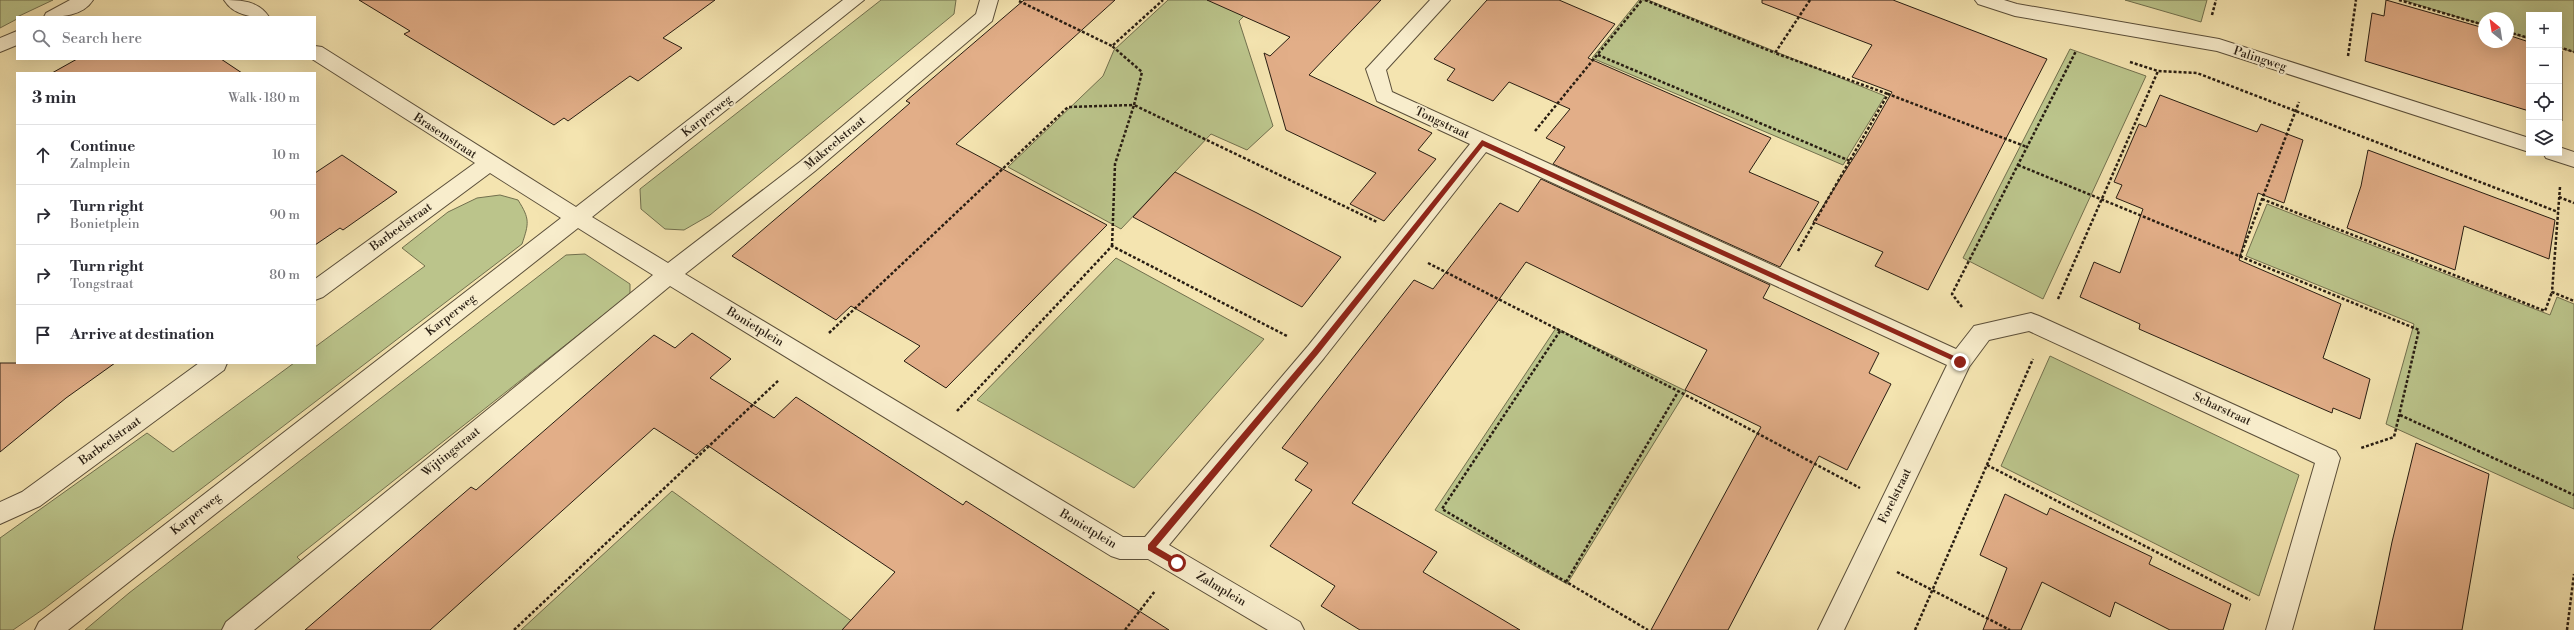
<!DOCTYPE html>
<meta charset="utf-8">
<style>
body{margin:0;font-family:"Libre Bodoni",serif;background:#f7f7f7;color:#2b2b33}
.controls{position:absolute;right:12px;top:12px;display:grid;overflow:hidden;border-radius:0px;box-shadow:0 4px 16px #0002}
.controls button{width:36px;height:36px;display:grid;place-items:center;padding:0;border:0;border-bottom:1px solid #e1e1e2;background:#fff;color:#2b2b33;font:20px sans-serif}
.compass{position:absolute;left:2478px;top:12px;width:36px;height:36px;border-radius:50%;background:#fff;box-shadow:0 4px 16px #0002;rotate:330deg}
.stop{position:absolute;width:12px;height:12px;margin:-9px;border:3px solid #8f2418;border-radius:50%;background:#fff}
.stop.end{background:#8f2418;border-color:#fff;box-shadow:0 1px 4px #0008}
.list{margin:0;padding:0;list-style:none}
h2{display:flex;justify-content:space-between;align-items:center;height:52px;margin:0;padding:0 16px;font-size:17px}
h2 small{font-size:13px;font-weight:400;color:#7c7c81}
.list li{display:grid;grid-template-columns:26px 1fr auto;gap:12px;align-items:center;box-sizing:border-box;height:60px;padding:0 16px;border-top:1px solid #e1e1e2}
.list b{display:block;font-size:15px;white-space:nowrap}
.list p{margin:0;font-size:13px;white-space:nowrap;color:#7c7c81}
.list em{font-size:13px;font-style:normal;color:#7c7c81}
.icon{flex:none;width:22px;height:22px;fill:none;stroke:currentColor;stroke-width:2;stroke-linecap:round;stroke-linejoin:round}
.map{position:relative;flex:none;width:2574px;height:630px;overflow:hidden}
.search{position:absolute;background:#fff;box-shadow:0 4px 16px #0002;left:16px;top:16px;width:300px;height:44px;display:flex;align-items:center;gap:10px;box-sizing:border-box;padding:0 14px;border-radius:0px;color:#7c7c81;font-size:15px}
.panel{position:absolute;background:#fff;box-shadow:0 4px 16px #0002;left:16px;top:72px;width:300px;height:292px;border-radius:0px}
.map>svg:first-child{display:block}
</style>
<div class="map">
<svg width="2574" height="630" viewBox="0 0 2574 630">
<rect width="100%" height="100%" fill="#f4e4b0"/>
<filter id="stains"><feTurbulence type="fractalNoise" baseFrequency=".005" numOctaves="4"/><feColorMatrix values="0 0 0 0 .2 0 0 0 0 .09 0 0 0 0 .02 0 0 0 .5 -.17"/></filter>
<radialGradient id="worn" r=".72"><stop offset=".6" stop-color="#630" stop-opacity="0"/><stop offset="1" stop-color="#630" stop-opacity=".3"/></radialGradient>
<g fill="#bbc48b" stroke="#72704e">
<path d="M0 0H53L17 17V19L0 28Z"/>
<path d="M881 0H956L954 14 710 215 684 230 665 229 641 209 640 189Z"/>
<path d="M1168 0H1260L1239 21 1273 126 1247 150 1211 134 1121 229 1008 167 1103 76 1114 50Z"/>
<path d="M1639 0H1648L1885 96 1843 165 1592 58Z"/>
<path d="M2125 0H2207L2201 22Z"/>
<path d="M2403 0H2574V52L2559 48V15H2529V39L2508 32V18H2484V25Z"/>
<path d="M2070 49 2146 76 2043 299 1963 258Z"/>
<path d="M500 195 518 200C530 219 529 223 522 244L45 608 13 630H0V538L147 433 173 452 294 363H315V347L425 266 402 248 448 212 477 198Z"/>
<path d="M2267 204 2550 315 2557 297 2574 304V509L2386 424 2414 324 2246 256Z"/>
<path d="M585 254 630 284V294L297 557 305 565 225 630H85L129 593 566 255Z"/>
<path d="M1116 258 1264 339 1134 488 977 400Z"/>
<path d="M1556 328 1686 391 1567 584 1435 510Z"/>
<path d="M2050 356 2299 475 2259 596 2001 466Z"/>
<path d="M672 491 864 630H521Z"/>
</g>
<g fill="#e2ae88" stroke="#281d12">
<path d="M359 0H715L663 38 682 48 638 81 630 76 568 121 564 118 554 125 404 34 410 31Z"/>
<path d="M1024 0H1115L956 144 1107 225 946 388 904 361 920 346 851 306 836 320 732 256 841 163 910 103 906 101Z"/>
<path d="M1207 0H1381L1309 75 1432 133 1418 150 1436 159 1384 221 1350 204 1376 173 1286 130 1264 53 1270 56 1290 37Z"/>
<path d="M1487 0H1559L1615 24 1588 58 1771 138 1749 172 1819 202 1780 267 1553 164 1565 147 1546 138 1570 109 1509 82 1493 101 1447 80 1455 69 1434 59Z"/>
<path d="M1762 0H1893L2047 59 1928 290 1875 266 1883 252 1813 222 1863 143 1892 92 1852 77 1872 45 1762 3Z"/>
<path d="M2386 0 2484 28V42H2508V35L2529 42V111L2365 61 2372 13 2384 16Z"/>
<path d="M2559 50 2562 51V121L2559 120Z"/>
<path d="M77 59H221L242 73H52Z"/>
<path d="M2160 95 2257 132 2261 124 2303 140 2284 203 2258 193 2239 260 2341 304 2323 358 2370 379 2360 419 2333 408 2332 413 2171 343 2139 329 2140 324 2080 297 2094 262 2120 273 2143 209 2116 198 2122 185 2114 182 2139 124 2146 127Z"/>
<path d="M2368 150 2555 220 2549 259 2464 226 2455 270 2347 228 2361 186Z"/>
<path d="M342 155 397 192 343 230 340 228 315 245V173Z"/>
<path d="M1175 172 1257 213 1341 257 1302 307 1133 217Z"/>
<path d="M1541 179 1770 285 1763 298 1879 353 1869 373 1891 384 1847 470 1819 456 1728 630H1651L1761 427 1685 390 1707 350 1526 262 1352 503 1437 552 1423 572 1520 630H1360L1321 606 1335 586 1270 546 1312 490 1295 480 1308 463 1282 448 1414 280 1433 289 1500 203 1518 212Z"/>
<path d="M692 333 731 359 710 378 774 418 796 397 963 505 966 501 1169 630H842L895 572 707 445 696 455 654 428 430 630H305L471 487 476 490 654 335 675 348Z"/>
<path d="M0 363H115L66 398 0 452Z"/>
<path d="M2416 443 2489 474 2462 630H2374L2392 542Z"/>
<path d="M2005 494 2047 515 2050 508 2112 538 2152 557 2149 564 2231 604 2223 630H2170L2115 602 2110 617 2042 582 2021 630H1983L2007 568 1980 555Z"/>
</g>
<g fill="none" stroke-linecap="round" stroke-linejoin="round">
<g stroke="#5b4f3a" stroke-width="2">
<g id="street">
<path d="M70 0H93C83 16 61 17 44 17L46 13Z"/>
<path d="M224 0C241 0 259 1 269 17 252 17 234 16 224 0Z"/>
<path d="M843 0H864L592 217 668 263 801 161 976 14 980 0H998L992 21 815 171 685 274 1123 537H1145L1308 346 1470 144 1377 101 1366 69 1430 0H1450L1386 70 1392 92 1956 349 1974 326 2031 313 2039 316 2336 451 2340 458 2292 630H2266L2315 463 2029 331 1989 340 1969 367 1844 630H1818L1947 365 1486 152 1324 358 1169 545 1300 622 1304 630H1268L1148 559H1120L1111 556 670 286 254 630H222L226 622 653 275 578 228 68 630H35L39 622 561 218 490 173 323 297 315 300V279L475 163 312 59H315V46L322 47 576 207Z"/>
<path d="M1975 0H2004L2017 4 2219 39 2529 138V152L2217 51 2015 16 1978 4Z"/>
<path d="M17 31V45L0 52V38Z"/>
<path d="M2559 147 2574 152V167L2546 158 2543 153H2559Z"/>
<path d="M199 363H227L224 370 40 506 0 524V502L22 492Z"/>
</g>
</g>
<g stroke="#281d12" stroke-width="2.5" stroke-dasharray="3 2" stroke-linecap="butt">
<path d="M1645 0 1775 53"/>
<path d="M1810 0 1775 53 1888 94"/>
<path d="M2399 0 2484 25"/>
<path d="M1019 1 1112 46"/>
<path d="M2212 15 2216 0"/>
<path d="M2508 32 2529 38"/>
<path d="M2559 47 2574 52"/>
<path d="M1598 55 1850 161"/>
<path d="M2348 56 2356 0"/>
<path d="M2130 62 2158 71 2197 73 2558 212"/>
<path d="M1535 131 1642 0"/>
<path d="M2018 165 2419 330 2394 437 2361 448"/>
<path d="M2560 187 2552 292 2574 301"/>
<path d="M2559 197 2574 203"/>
<path d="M2262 199 2545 311 2552 292"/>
<path d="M1112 246 1115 164 1134 105 1377 222"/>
<path d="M1798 251 1888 94 2027 147"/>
<path d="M2240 257 2299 102"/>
<path d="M1428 263 1678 391 1860 488"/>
<path d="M2058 299 2158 71"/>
<path d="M1962 307 1952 294 2076 51"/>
<path d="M1560 331 1442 509 1648 630"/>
<path d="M829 333 1068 107 1134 105 1142 72 1112 46 1163 0"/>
<path d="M957 411 1112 246 1287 336"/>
<path d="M2400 415 2574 495"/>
<path d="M1987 465 2250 600"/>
<path d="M1897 572 2010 630"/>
<path d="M1566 582 1678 392"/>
<path d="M514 630 779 380"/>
<path d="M1125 630 1155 591"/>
<path d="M1915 630 2033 359"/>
<path d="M2567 630 2574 574"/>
</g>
<use href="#street" fill="#f8edcc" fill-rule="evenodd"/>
</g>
<path fill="#8f2418" d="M1482 140 1963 360 1964 362 1958 363 1483 146 1318 354 1156 547 1180 561V565H1174L1148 550V545L1313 350Z"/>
<g text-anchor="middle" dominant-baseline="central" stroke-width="4" stroke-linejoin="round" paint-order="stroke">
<g font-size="12" fill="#281d12" stroke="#f8edcc">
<text transform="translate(2260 59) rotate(18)">Palingweg</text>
<text transform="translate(707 116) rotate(-38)">Karperweg</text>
<text transform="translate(1442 123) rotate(25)">Tongstraat</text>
<text transform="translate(445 136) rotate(33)">Brasemstraat</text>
<text transform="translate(835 143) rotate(-40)">Makreelstraat</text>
<text transform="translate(401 227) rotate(-36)">Barbeelstraat</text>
<text transform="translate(451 315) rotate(-38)">Karperweg</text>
<text transform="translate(755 327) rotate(31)">Bonietplein</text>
<text transform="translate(2222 409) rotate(25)">Scharstraat</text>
<text transform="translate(110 441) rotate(-36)">Barbeelstraat</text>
<text transform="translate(451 452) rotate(-39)">Wijtingstraat</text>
<text transform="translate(1895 496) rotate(-64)">Forelstraat</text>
<text transform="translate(196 514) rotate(-38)">Karperweg</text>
<text transform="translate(1088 529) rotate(31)">Bonietplein</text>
<text transform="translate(1221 589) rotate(31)">Zalmplein</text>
</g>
</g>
<rect width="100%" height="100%" filter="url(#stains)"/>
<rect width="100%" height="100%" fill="url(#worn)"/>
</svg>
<div class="controls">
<button>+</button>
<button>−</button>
<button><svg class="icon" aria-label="locate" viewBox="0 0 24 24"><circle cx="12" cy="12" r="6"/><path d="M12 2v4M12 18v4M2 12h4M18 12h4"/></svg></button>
<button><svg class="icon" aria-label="layers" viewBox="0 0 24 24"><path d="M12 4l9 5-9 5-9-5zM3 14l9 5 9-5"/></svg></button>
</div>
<svg class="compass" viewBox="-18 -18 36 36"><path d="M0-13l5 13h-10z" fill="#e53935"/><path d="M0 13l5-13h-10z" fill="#7c7c81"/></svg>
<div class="stop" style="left:1177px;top:563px"></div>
<div class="stop end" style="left:1960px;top:362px"></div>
<div class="search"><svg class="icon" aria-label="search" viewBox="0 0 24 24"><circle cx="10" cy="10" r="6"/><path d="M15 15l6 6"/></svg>Search here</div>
<section class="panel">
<h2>3 min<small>Walk · 180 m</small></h2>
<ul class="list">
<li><svg class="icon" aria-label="ahead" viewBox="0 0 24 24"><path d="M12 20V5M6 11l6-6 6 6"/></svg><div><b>Continue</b><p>Zalmplein</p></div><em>10 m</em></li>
<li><svg class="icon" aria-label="right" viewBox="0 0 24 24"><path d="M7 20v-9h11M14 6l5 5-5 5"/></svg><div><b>Turn right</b><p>Bonietplein</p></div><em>90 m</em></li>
<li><svg class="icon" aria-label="right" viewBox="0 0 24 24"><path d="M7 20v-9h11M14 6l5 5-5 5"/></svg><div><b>Turn right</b><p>Tongstraat</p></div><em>80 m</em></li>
<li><svg class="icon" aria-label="arrive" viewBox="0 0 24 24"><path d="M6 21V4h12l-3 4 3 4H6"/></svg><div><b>Arrive at destination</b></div></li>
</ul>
</section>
</div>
